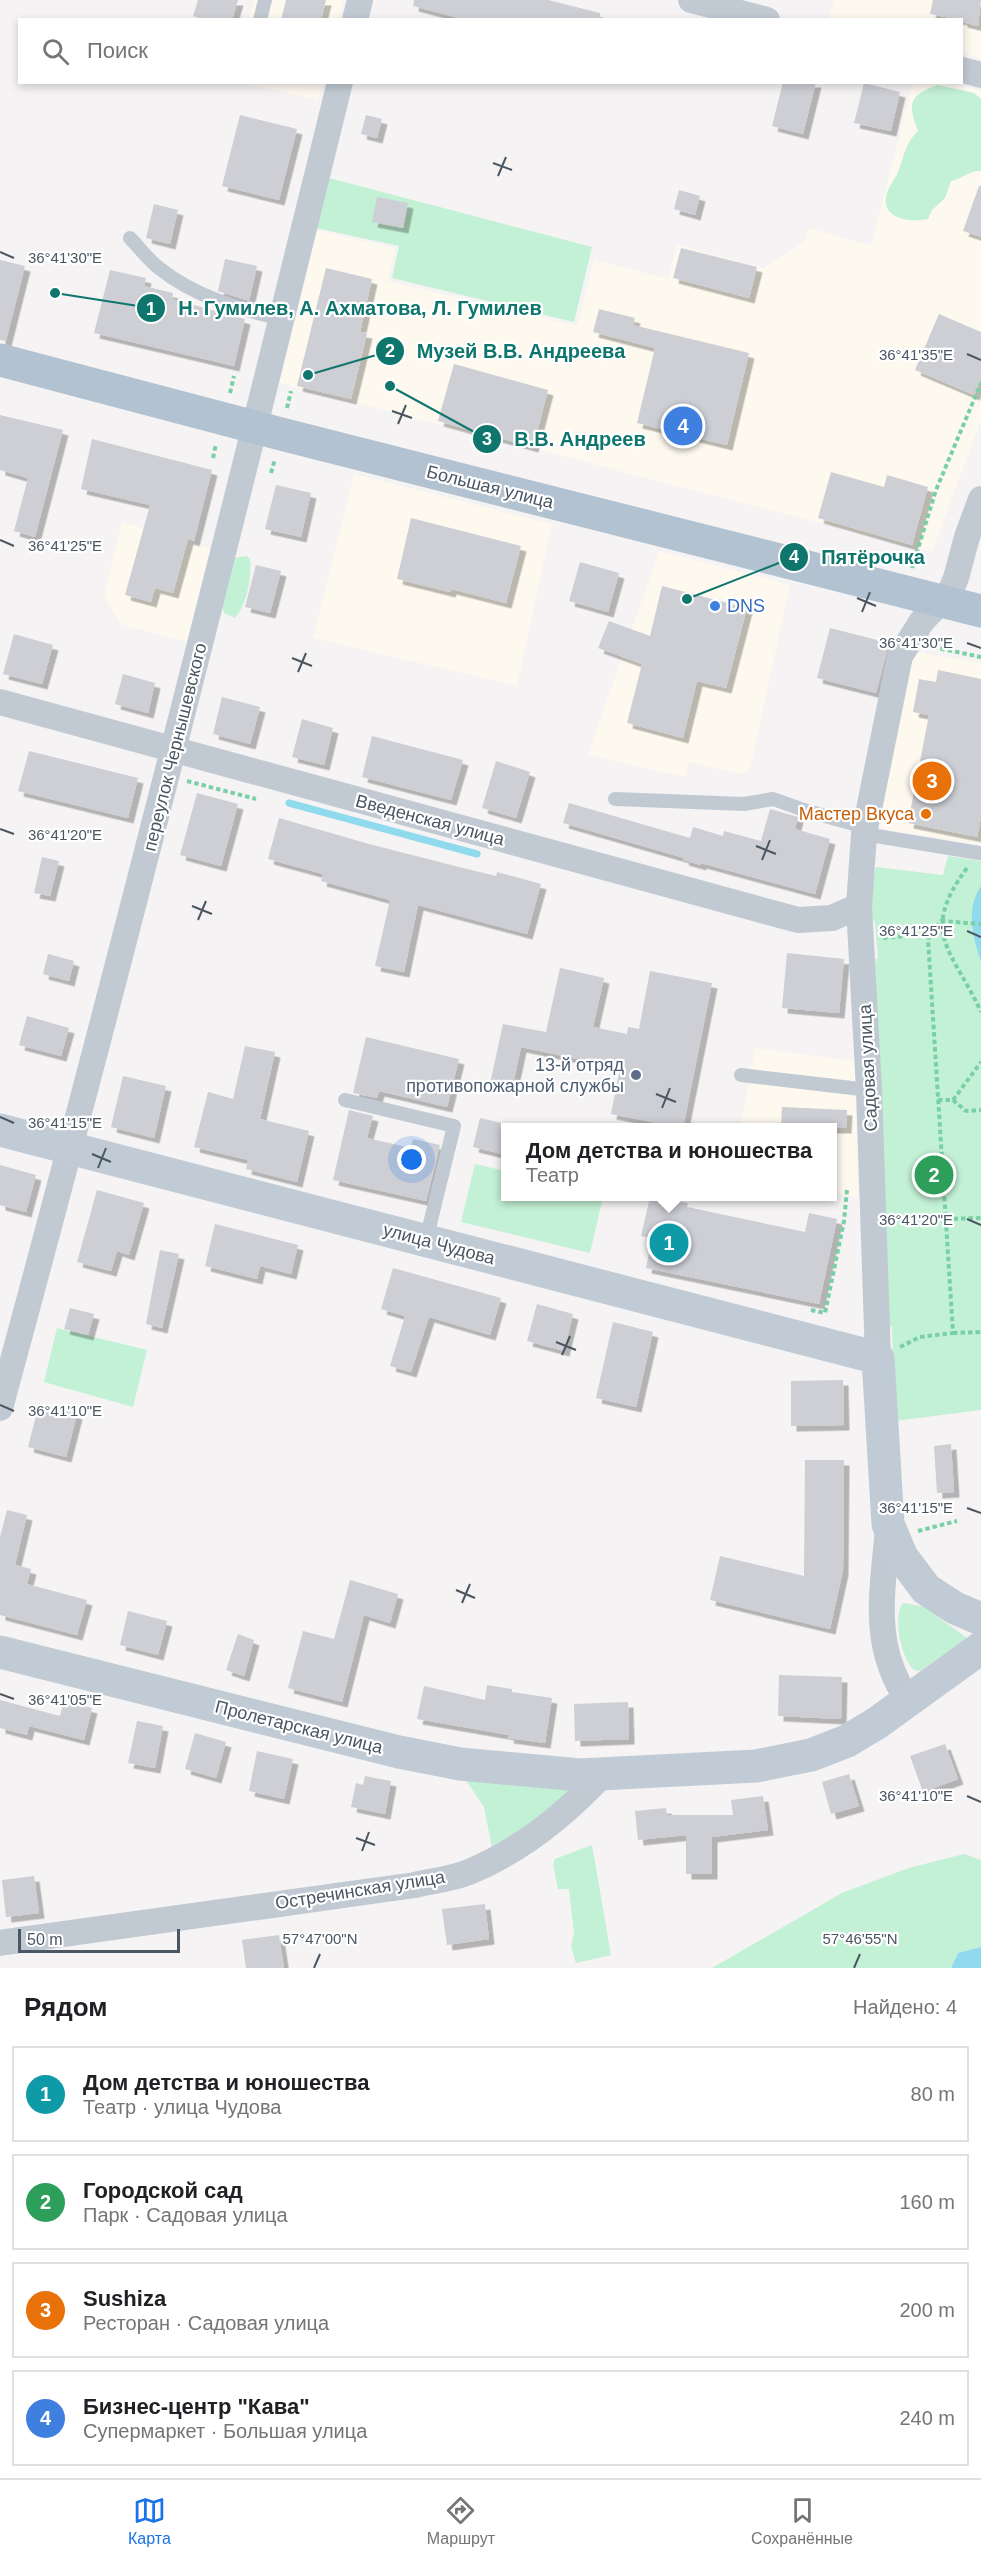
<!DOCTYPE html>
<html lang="ru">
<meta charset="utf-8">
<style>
body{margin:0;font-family:Arial,sans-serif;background:#f2f2f2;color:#202124}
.scale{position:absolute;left:18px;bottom:15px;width:162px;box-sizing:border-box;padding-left:6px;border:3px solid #4a5661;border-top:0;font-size:16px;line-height:21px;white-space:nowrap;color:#4a5661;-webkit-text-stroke:4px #fff;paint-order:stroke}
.you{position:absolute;left:412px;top:1160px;width:21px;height:21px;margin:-15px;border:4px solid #fff;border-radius:50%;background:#1a73e8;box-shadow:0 0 0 9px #1a73e833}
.badge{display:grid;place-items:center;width:39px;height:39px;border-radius:50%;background:#1a73e8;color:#fff;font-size:20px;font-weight:700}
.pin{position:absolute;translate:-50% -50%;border:3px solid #fff;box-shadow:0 2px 6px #0006}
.popup{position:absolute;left:501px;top:1123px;width:336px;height:78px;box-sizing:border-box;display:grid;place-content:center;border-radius:0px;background:#fff;filter:drop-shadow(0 2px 4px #0005);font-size:20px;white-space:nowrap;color:#757577}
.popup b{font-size:22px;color:#202124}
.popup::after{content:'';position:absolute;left:50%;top:100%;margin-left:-12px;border:12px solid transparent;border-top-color:#fff}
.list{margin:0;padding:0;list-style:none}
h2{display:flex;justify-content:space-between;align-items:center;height:78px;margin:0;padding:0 24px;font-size:26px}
h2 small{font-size:20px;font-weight:400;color:#757577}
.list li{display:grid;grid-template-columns:39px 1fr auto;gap:18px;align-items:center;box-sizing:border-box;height:96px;margin:0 12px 12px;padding:0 12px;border:2px solid #e0e0e0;border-radius:0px}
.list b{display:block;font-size:22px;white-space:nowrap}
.list p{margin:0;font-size:20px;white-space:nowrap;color:#757577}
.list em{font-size:20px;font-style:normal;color:#757577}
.icon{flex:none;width:33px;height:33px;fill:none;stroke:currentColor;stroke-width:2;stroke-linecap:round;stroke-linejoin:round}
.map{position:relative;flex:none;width:981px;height:1968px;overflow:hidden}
.search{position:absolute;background:#fff;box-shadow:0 3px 9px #0003;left:18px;right:18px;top:18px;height:66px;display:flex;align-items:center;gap:15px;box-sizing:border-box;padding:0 21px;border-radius:0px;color:#757577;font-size:22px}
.sheet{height:510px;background:#fff}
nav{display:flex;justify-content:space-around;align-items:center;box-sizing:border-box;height:84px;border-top:2px solid #e0e0e0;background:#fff;font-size:16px;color:#757577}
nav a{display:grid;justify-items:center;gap:3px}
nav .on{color:#1a73e8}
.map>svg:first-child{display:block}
</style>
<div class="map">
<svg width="981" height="1968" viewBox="0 0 981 1968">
<defs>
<filter id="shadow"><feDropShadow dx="5.5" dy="5.5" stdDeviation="0" flood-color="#0004"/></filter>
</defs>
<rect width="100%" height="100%" fill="#f5f3f3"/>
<g fill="#fdf9ef">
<path d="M254 0H344L339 19 249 20Z"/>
<path d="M834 0H981V58L962 53V20H831L828 19Z"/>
<path d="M244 83H323L318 100Z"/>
<path d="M913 83H947L981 91V420L932 552 276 382 315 230 395 248 388 281 577 326 594 260 668 279 677 245 764 268 804 242 809 228 871 246Z"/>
<path d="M354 474 552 524 517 686 313 638Z"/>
<path d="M122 522 211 548 188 642 120 624 104 595Z"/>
<path d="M659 551 790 585 750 769 740 774 689 762 685 777 588 755Z"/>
<path d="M910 651 981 663V845L874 827Z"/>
<path d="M755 1048 855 1061 858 1198 833 1193 832 1128H740Z"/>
</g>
<g fill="#c3f1d5">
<path d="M938 85 974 93 981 99V171C970 170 962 179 951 181L945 198 932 210 928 219C910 223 879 219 887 193 889 186 895 179 898 172 905 155 904 145 918 131 908 104 908 95 938 85Z"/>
<path d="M329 178 592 247 574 322 392 278 399 246 316 228Z"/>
<path d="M247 556 250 559C252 576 247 604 235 618L224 613 222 606 233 558Z"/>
<path d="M948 856 981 861V1410L895 1421 892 1327 888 1325 875 967 876 959 878 958 875 923 870 911 871 883 876 867 943 875Z"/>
<path d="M475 1164 505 1171 506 1196 603 1197 590 1253 461 1222Z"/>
<path d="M57 1328 147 1350 133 1407 44 1382Z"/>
<path d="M906 1603 924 1607 967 1638 920 1671 914 1670C901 1658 893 1620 902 1604Z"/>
<path d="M465 1779 571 1788 555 1811 493 1853 484 1807Z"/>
<path d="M592 1845 611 1955 576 1963 571 1946 574 1934 569 1889H558L553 1864 555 1859Z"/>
<path d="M964 1854 981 1860V1947L958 1953 951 1968H712L842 1893 909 1868Z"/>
</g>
<g fill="#90daee">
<path d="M981 886V962C973 937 965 910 981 886Z"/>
<path d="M981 1947V1968H951L958 1953Z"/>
</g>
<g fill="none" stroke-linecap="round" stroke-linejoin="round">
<path stroke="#90daee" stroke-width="7" d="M289 803 477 854"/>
</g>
<g fill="#cdcfd5" filter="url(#shadow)">
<path d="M198 0H238L232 20H205L193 16Z"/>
<path d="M286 0H326L321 20H281Z"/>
<path d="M414 0H548L600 13V20H466L413 6Z"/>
<path d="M933 0H981L978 26 962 22V20L930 14Z"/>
<path d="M783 82H816L803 134 772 126Z"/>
<path d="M864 83 900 92 891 131 854 123Z"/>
<path d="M240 115 297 129 279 200 222 186Z"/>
<path d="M366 115 382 119 377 138 361 134Z"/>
<path d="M979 186H981V237L963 231Z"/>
<path d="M679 190 700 196 695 215 674 209Z"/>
<path d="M377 197 408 203 403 228 372 222Z"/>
<path d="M154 204 178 210 170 244 146 238Z"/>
<path d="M681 248 757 267 749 298 673 278Z"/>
<path d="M225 259 257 266 249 301 218 291Z"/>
<path d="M0 260 25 266 6 341 0 340Z"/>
<path d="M326 268 372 279 360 332 367 333 351 399 297 386Z"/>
<path d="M110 270 146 278 144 286 173 293 172 299 245 319 234 366 94 333Z"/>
<path d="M599 309 635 318 633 325 749 353 727 445 637 423 655 348 593 332Z"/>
<path d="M939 314 981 332V379L974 395 915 370Z"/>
<path d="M454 364 548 390 533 447 438 421Z"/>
<path d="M0 415 63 430 35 537 14 531 28 478 0 470Z"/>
<path d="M92 439 212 470 194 541 188 539 173 593 155 588 151 602 125 595 150 505 81 489Z"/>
<path d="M831 472 884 487 887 475 928 487 912 545 818 518Z"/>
<path d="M276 485 311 493 301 537 265 529Z"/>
<path d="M411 518 521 546 506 603 451 589 450 592 397 579Z"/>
<path d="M580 562 619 573 608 612 569 601Z"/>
<path d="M256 565 281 571 270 613 245 607Z"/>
<path d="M662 586 747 608 726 688 697 681 683 738 627 723 642 664 598 648 609 621 650 636Z"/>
<path d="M830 628 889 643 876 693 817 678Z"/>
<path d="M14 634 53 645 42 684 3 674Z"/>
<path d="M938 670 981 679V817L977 837 908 823 929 715 913 712 919 679 936 682Z"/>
<path d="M123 674 155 683 148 713 115 704Z"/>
<path d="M222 697 260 707 250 744 213 734Z"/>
<path d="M302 719 333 728 324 765 292 757Z"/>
<path d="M372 736 463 760 451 800 362 777Z"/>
<path d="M29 751 138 778 128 818 18 791Z"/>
<path d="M496 761 530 772 516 818 482 808Z"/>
<path d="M197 793 238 804 221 866 180 855Z"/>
<path d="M569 803 690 838 693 827 723 836 724 831 761 841 770 809 798 817 795 829 830 839 815 894 701 863V865L683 860 684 858 563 823Z"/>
<path d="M279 818 369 844 463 868 496 876 497 872 541 884 527 934 418 905 404 972 375 966 390 900 321 881 323 874 268 859Z"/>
<path d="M42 857 59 861 50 896 34 893Z"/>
<path d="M787 953 844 959 839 1013 782 1008Z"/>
<path d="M48 954 74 961 69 981 43 974Z"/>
<path d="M560 968 604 978 593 1027 627 1034 628 1027 639 1029 650 971 712 983 683 1128 611 1114 620 1068 521 1047 512 1089 490 1084 503 1024 546 1032Z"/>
<path d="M27 1016 69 1028 61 1056 19 1045Z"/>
<path d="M366 1037 459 1059 447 1107 379 1091 377 1098 353 1093Z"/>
<path d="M245 1046 275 1052 260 1119 309 1131 297 1182 246 1169 248 1160 194 1147 208 1092 233 1099Z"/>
<path d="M123 1076 166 1086 154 1138 111 1127Z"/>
<path d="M782 1107 847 1110 846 1128H781Z"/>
<path d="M349 1110 373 1116 367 1138 411 1148 413 1139 440 1145 426 1201 333 1180Z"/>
<path d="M480 1118 506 1124V1155L473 1147Z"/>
<path d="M0 1165 36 1175 26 1212 0 1205Z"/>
<path d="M97 1190 144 1203 129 1255 117 1251 111 1271 77 1262Z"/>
<path d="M650 1197 688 1203 687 1207 805 1232 809 1213 837 1219 819 1304 646 1268 652 1238 641 1236Z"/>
<path d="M215 1224 298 1245 291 1274 260 1266 257 1279 205 1266Z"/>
<path d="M160 1250 179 1254 162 1328 146 1324Z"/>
<path d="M393 1268 501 1298 490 1335 429 1317 411 1372 390 1366 405 1316 381 1309Z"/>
<path d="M537 1304 573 1314 564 1351 527 1341Z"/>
<path d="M70 1308 94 1314 88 1335 64 1329Z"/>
<path d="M613 1322 653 1332 636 1407 596 1398Z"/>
<path d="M843 1380 844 1425 791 1426V1381Z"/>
<path d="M39 1404 77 1414 66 1457 28 1447Z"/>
<path d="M951 1444 954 1492 937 1493 934 1446Z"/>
<path d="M805 1460H844L843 1570 830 1629 710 1600 720 1556 804 1576Z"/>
<path d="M7 1510 27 1515 15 1565 31 1569 27 1584 87 1600 77 1635 0 1615V1537Z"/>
<path d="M350 1580 398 1594 390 1623 364 1615 342 1702 288 1688 303 1631 334 1639Z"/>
<path d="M128 1611 167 1621 158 1655 120 1645Z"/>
<path d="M238 1634 254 1640 244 1676 226 1670Z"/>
<path d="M779 1675 842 1677 841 1719 778 1716Z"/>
<path d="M487 1685 512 1689V1692L552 1698 545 1743 508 1738 509 1735 417 1719 424 1686 485 1700Z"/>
<path d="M0 1700 60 1716 64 1701 92 1708 84 1740 29 1726 27 1735 0 1728Z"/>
<path d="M628 1702 629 1739 575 1741 574 1704Z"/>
<path d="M137 1721 163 1726 155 1768 128 1763Z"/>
<path d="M195 1733 226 1742 216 1778 185 1769Z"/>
<path d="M945 1744 958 1779 923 1792 910 1756Z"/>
<path d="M257 1751 293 1759 284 1799 249 1791Z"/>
<path d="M849 1774 859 1806 831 1814 822 1782Z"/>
<path d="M365 1776 391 1781 385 1814 351 1807 356 1783 363 1785Z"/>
<path d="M763 1796 768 1830 712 1837V1874H686V1835L638 1840 635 1811 666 1808 667 1815H733L731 1800Z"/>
<path d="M34 1876 39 1913 6 1917 2 1880Z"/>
<path d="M485 1904 489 1939 447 1945 442 1909Z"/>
<path d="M279 1935 284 1968H246L242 1940Z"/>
</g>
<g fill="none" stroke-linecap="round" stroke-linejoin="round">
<g stroke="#7ad0a6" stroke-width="4" stroke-dasharray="4.5 3" stroke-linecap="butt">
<path d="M230 393 234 376"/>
<path d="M287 408 291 391"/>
<path d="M213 458 216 444"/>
<path d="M271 473 275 459"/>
<path d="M912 568 936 490 981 383"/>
<path d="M933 647 981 657"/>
<path d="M187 781 256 799"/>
<path d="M967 868C918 934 953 950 981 1012"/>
<path d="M882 929 906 928"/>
<path d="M883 938 906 936"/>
<path d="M938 1100H953L966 1111 981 1110"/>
<path d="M953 1100 981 1062"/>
<path d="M946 1219 981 1218"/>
<path d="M811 1310 825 1313 844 1221 847 1190"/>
<path d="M953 1333 981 1332"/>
<path d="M900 1347 920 1337 953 1333 928 939 941 921 981 924"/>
<path d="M918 1531 957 1521"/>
</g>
<g stroke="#c1cad2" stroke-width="14">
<path d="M260 20 265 0"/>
<path d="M130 238C140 248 148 260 159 268 195 297 239 309 282 319"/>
<path d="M615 799 744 804 773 799 807 811 865 827"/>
<path d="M864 834 979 853"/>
<path d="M741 1075 869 1090"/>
<path d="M345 1100 454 1126 426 1240"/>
</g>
<g stroke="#c1cad2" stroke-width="26">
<path d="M691 0 767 20"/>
<path d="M355 20 360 0"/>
<path d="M962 70 981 75"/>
<path d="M0 702 798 920 832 918 859 906"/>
<path d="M878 1358 869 1090 859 906 864 834 900 656 922 621 950 592 956 578 967 537 981 499"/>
<path d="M0 1408C120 968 231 526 340 82"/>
<path d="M888 1527C883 1591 870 1644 908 1700"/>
<path d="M0 1943 415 1885C432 1881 452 1879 469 1872 520 1851 566 1814 603 1774"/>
</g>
<g stroke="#c1cbd6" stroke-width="33">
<path d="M0 1130 878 1358 888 1524 902 1557 926 1589 955 1608 981 1619"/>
<path d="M0 1652 399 1752 460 1764 580 1775 756 1766 811 1755 847 1741 877 1723 981 1648"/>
</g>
<path stroke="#b3c2d1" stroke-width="33" d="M0 360 281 434 981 611"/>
</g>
<path fill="none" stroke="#4a5661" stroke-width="2" d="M493 163 512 170M498 176 506 157M0 252 14 258M967 354 981 360M392 411 412 418M398 424 406 405M0 540 14 546M857 598 876 606M862 612 870 592M967 643 981 648M292 658 312 666M298 672 306 653M0 829 14 834M756 846 776 854M762 860 770 840M192 906 212 914M198 920 206 901M967 931 981 937M656 1094 676 1102M662 1108 670 1088M0 1117 14 1123M92 1154 111 1162M98 1168 106 1148M967 1219 981 1225M556 1342 576 1350M562 1355 570 1336M0 1405 14 1411M967 1508 981 1513M456 1590 475 1598M462 1603 470 1584M0 1694 14 1699M967 1796 981 1802M356 1838 375 1845M362 1851 369 1832M314 1968 320 1954M854 1968 860 1954"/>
<circle fill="#3f7fe0" stroke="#fff" stroke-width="2" cx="715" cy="606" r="6"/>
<circle fill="#e8710a" stroke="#fff" stroke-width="2" cx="926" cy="814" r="6"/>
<circle fill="#5c6f8a" stroke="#fff" stroke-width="2" cx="636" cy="1075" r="6"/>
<g text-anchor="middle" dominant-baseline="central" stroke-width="4.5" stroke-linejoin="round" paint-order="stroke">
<g font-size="18" fill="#4a5661" stroke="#fff">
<text transform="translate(490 487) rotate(14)">Большая улица</text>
<text transform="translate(175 747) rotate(-76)">переулок Чернышевского</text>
<text transform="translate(430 820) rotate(15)">Введенская улица</text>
<text transform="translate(868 1068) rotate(-93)">Садовая улица</text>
<text transform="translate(439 1244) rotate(15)">улица Чудова</text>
<text transform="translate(299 1727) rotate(14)">Пролетарская улица</text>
<text transform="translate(360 1890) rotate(-9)">Остречинская улица</text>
</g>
<g font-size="18" fill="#366cbe" stroke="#fff" text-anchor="start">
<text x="727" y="606">DNS</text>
</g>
<g font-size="18" fill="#c56008" stroke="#fff" text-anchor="end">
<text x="914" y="814">Мастер Вкуса</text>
</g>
<g font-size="18" fill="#4e5e75" stroke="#fff" text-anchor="end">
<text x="624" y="1065">13-й отряд<tspan x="624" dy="21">противопожарной службы</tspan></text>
</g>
</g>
<g font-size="15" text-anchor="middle" fill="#4a5661" stroke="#fff" stroke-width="4.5" stroke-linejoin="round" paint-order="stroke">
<text x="65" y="263">36°41'30"E</text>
<text x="916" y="360">36°41'35"E</text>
<text x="65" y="551">36°41'25"E</text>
<text x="916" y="648">36°41'30"E</text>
<text x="65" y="840">36°41'20"E</text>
<text x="916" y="936">36°41'25"E</text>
<text x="65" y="1128">36°41'15"E</text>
<text x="916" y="1225">36°41'20"E</text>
<text x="65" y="1416">36°41'10"E</text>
<text x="916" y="1513">36°41'15"E</text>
<text x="65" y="1705">36°41'05"E</text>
<text x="916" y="1801">36°41'10"E</text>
<text x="320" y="1944">57°47'00"N</text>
<text x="860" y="1944">57°46'55"N</text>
</g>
<path fill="none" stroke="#0f766e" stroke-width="2" d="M55 293L151 308M308 375L390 351M390 386L487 439M687 599L794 557"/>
<g fill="#0f766e" stroke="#fff" stroke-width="2">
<circle cx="55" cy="293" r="6"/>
<circle cx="308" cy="375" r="6"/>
<circle cx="390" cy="386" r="6"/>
<circle cx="687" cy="599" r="6"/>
<circle cx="151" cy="308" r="15"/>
<circle cx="390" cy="351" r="15"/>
<circle cx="487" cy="439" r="15"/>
<circle cx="794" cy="557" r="15"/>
</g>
<g font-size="18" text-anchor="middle" font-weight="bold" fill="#fff">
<text x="151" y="315">1</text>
<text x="390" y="357">2</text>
<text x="487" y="445">3</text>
<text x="794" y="563">4</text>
</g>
<g font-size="20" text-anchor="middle" font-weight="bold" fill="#0f766e" stroke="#fff" stroke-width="4.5" stroke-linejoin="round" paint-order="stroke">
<text x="360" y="315">Н. Гумилев, А. Ахматова, Л. Гумилев</text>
<text x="521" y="358">Музей В.В. Андреева</text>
<text x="580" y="446">В.В. Андреев</text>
<text x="873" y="564">Пятёрочка</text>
</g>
</svg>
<div class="scale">50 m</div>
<div class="you"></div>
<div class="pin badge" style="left:669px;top:1243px;background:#0f9aa8">1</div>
<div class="popup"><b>Дом детства и юношества</b>Театр</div>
<div class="pin badge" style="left:934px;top:1175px;background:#2e9e5b">2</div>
<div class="pin badge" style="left:932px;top:781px;background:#e8710a">3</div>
<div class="pin badge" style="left:683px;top:426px;background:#3f7fe0">4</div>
<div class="search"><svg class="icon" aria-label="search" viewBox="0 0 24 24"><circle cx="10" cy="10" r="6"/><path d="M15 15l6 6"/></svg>Поиск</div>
</div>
<section class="sheet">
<h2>Рядом<small>Найдено: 4</small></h2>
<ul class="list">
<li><span class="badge" style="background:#0f9aa8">1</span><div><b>Дом детства и юношества</b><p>Театр · улица Чудова</p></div><em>80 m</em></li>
<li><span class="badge" style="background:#2e9e5b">2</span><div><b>Городской сад</b><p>Парк · Садовая улица</p></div><em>160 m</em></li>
<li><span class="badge" style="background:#e8710a">3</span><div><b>Sushiza</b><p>Ресторан · Садовая улица</p></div><em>200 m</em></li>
<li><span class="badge" style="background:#3f7fe0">4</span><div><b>Бизнес-центр &quot;Кава&quot;</b><p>Супермаркет · Большая улица</p></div><em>240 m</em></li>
</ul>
</section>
<nav>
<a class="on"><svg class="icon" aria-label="map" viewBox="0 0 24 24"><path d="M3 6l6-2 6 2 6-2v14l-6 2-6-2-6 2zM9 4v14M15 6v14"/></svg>Карта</a>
<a><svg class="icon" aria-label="directions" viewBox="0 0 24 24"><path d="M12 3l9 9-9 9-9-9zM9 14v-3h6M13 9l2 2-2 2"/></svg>Маршрут</a>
<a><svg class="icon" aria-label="saved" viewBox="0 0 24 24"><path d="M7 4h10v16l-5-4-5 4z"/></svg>Сохранённые</a>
</nav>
